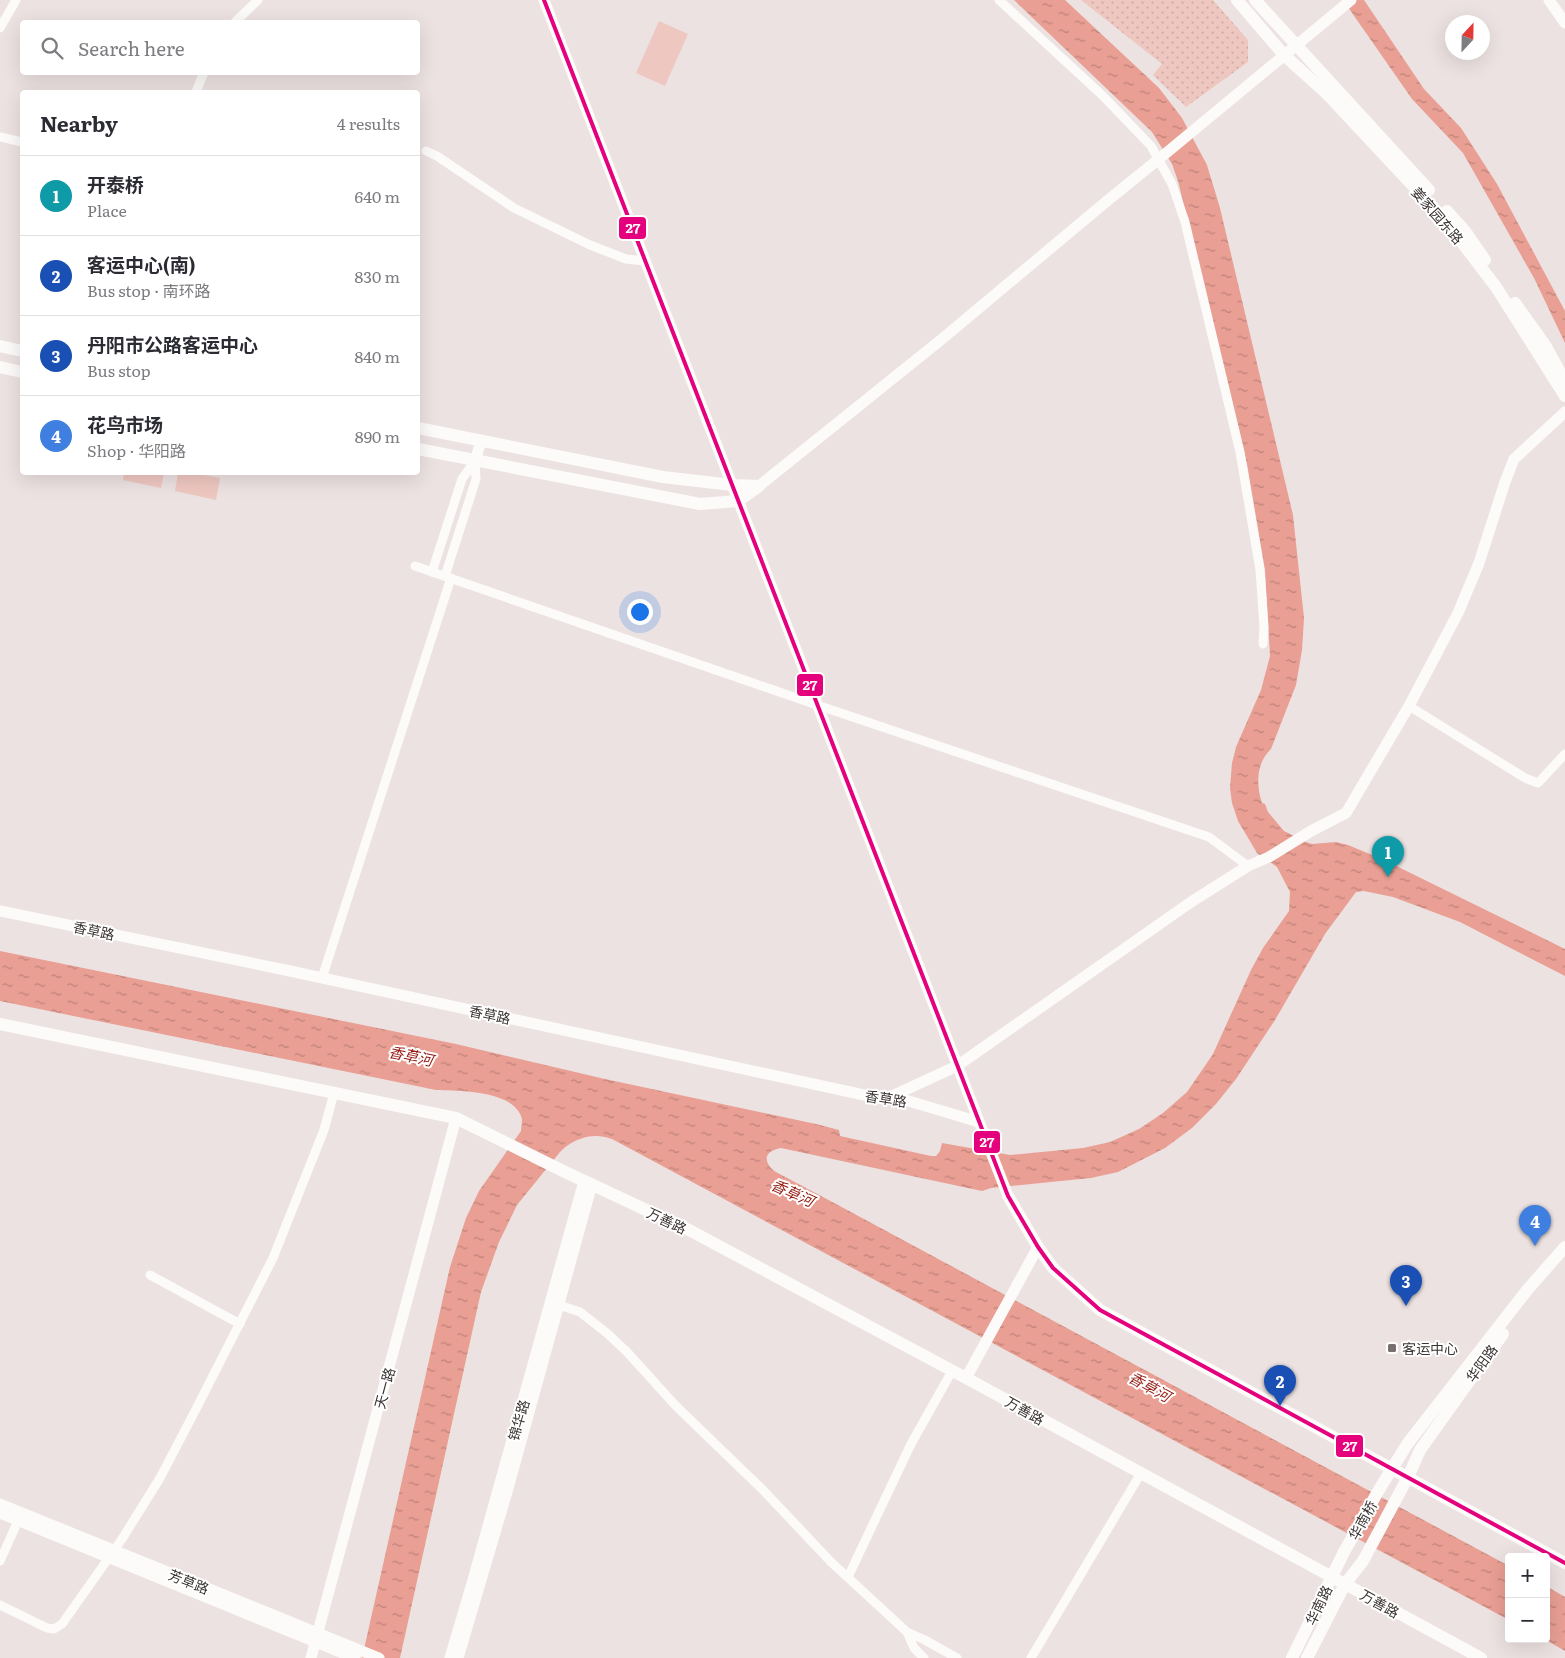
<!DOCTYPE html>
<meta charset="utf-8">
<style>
body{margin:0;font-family:Literata,"Noto Sans SC",serif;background:#f2f2f3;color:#2b2b33}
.controls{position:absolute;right:15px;bottom:15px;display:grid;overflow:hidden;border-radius:5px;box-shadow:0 5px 20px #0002}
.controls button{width:45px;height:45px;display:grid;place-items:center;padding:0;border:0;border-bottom:1px solid #e1e1e2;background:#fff;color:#2b2b33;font:25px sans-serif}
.compass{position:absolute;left:1445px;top:15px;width:45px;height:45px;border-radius:50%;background:#fff;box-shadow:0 5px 20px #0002;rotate:22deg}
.you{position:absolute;left:639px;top:611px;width:18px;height:18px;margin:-12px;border:4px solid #fff;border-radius:50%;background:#1a73e8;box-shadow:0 0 0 8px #1a73e833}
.badge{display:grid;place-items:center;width:32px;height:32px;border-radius:50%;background:#0f766e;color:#fff;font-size:16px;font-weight:700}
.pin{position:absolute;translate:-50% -41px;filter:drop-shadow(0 1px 2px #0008)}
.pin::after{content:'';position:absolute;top:26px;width:18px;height:15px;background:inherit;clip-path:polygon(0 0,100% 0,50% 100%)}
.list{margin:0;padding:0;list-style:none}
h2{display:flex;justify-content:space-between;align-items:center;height:65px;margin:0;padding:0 20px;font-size:21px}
h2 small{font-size:16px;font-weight:400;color:#7c7c81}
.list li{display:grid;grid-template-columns:32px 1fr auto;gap:15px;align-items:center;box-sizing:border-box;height:80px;padding:0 20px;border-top:1px solid #e1e1e2}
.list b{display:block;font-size:19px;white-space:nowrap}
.list p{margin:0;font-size:16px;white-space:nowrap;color:#7c7c81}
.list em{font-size:16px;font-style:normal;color:#7c7c81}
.icon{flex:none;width:28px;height:28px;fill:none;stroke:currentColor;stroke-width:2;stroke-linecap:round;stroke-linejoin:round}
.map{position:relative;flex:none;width:1565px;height:1658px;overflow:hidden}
.search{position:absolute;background:#fff;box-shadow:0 5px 20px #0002;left:20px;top:20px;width:400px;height:55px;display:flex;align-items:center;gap:12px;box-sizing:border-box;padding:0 18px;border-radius:5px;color:#7c7c81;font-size:19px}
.panel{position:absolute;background:#fff;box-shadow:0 5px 20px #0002;left:20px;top:90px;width:400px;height:385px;border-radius:5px}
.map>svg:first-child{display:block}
</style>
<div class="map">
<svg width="1565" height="1658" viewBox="0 0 1565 1658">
<defs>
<pattern id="garden-dots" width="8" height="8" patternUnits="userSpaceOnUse" patternTransform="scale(1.25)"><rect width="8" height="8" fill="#efc7c1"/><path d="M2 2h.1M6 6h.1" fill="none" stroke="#ceaba6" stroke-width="1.8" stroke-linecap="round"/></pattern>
<pattern id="water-ripples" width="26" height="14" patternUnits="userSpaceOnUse" patternTransform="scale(1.25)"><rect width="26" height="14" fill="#e99f93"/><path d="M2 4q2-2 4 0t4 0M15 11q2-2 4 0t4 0" fill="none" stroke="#be8279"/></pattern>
</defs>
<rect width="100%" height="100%" fill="#ece2e1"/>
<g fill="#efc7c1">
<path d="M659 21 688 34 665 86 636 73Z"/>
<path d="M124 473H164L161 488 123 480Z"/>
<path d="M178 473H193L220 478 216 500 175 491Z"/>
</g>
<path fill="url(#garden-dots)" d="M1081 0H1213L1248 40V62L1186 107 1153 75 1162 64Z"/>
<g fill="url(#water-ripples)">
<path d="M1014 0H1065L1159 88 1182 118 1207 165 1220 208 1293 515 1304 618 1302 650 1296 685 1271 749C1256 763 1256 785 1262 803L1265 804 1268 812 1284 831 1306 842 1312 844 1336 842 1348 845 1382 859 1565 949V976L1460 922 1393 897 1364 891 1356 892 1325 934 1275 1020 1236 1079 1216 1104 1192 1128 1165 1148 1118 1172 1091 1178 991 1188 982 1191 781 1148C765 1151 762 1160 774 1171L836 1204 1509 1566V1620L612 1139C593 1132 574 1138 560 1152L517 1205 499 1242 481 1292 400 1658H362L450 1267 466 1218 479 1191 521 1131C521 1128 522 1123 522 1119 515 1090 459 1091 436 1090L0 1001V951L456 1044 605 1079 816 1124 839 1130 840 1136 931 1156H936L940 1151 942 1143 1010 1155 1083 1148 1110 1142 1139 1129 1163 1113 1187 1092 1213 1054 1251 970 1263 948 1289 911 1290 892 1277 867 1257 853 1238 821 1232 803 1230 788 1232 763 1236 747 1261 690 1270 656 1265 570 1247 464 1178 181 1172 164 1152 132Z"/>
<path d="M1343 0H1364L1424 89 1461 128 1497 184 1565 311V343L1534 278 1463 153 1412 99Z"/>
<path d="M1546 1586 1565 1597V1651L1544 1639H1546Z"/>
</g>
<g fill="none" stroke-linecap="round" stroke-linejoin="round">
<g stroke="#fcfbfa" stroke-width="9">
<path d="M999 0 1103 96 1151 146 1172 184 1185 222 1240 452 1260 570 1264 627 1263 644"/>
<path d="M235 22 258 0"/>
<path d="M0 28 16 0"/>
<path d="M196 92 204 72"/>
<path d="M0 137 22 142"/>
<path d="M426 151 437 156 514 208 590 245 626 259 645 261"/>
<path d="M415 566 817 705 1209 837 1248 866"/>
<path d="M432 572 462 479 475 461"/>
<path d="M445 576 476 479 475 461"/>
<path d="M1409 706 1525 778 1538 783 1565 754"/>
<path d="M322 978 451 578"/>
<path d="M150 1275 240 1324"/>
<path d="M553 1303 580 1312 608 1334 627 1352 676 1406 764 1491 831 1562 907 1632 923 1639 957 1658"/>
<path d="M0 1561 18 1521"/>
<path d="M848 1577 911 1444 952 1371"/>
<path d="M0 1605 47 1628 54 1629 62 1624 122 1539 160 1478 195 1411 273 1258 324 1130 334 1093"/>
<path d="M907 1632 914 1648 924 1658"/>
<path d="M1031 1658 1141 1473"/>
</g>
<g stroke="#fcfbfa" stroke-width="11">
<path d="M544 0 1008 1196"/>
<path d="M1549 0 1565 23"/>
<path d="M475 461 481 441"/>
<path d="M759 486 942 339 1107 201 1165 154 1351 0"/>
<path d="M0 911 290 971 878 1098 892 1096 979 1122"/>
<path d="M892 1096 957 1066 1191 902 1248 866 1269 857 1311 831 1346 813 1409 706 1458 613 1479 563 1505 482 1514 459 1565 412"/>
<path d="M966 1378 1038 1247"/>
<path d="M0 1504 379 1658"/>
<path d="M0 1513 355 1658"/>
<path d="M311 1658 456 1118"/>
<path d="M450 1658 473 1580 584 1181"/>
<path d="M458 1658 507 1492 592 1184"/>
</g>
<g stroke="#fcfbfa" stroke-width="12">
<path d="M1237 0 1284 55 1326 93 1444 219 1496 287 1565 396"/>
<path d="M1255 0 1429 190"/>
<path d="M1447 211 1465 231 1485 260"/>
<path d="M1515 303 1545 345 1565 381"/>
<path d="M0 346 22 351"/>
<path d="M0 367 22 372"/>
<path d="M418 428 663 477 732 485 759 486"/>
<path d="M418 449 700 504 738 501 759 486"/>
<path d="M0 1024 456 1118 563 1171 691 1231 966 1378 1481 1658"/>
<path d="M1008 1196 1038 1247 1053 1268 1100 1310 1565 1563"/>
<path d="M1292 1658 1344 1552 1380 1488 1408 1443 1528 1289 1565 1247"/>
<path d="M1307 1658 1345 1584 1363 1561 1408 1477 1420 1450 1503 1334"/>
</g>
<g stroke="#fff" stroke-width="8">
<path id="bus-1" d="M544 0 1008 1196 1038 1247 1053 1268 1100 1310 1565 1563"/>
</g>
<use href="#bus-1" stroke="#e5007d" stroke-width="4"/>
</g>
<rect fill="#78706f" stroke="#fff" stroke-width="2" x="1387" y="1343" width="10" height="10" rx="2.5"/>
<g text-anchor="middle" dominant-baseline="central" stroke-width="4" stroke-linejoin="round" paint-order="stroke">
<g font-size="14" fill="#3a3332" stroke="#fff">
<text transform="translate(1438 215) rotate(49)">姜家园东路</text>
<text transform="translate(94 930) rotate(12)">香草路</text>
<text transform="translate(490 1014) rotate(12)">香草路</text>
<text transform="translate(886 1098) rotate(9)">香草路</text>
<text transform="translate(667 1220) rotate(25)">万善路</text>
<text transform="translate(1481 1363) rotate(-54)">华阳路</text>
<text transform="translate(384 1388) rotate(-75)">天一路</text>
<text transform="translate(1025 1410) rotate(29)">万善路</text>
<text transform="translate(518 1420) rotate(-74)">锦华路</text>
<text transform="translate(1362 1520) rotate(-61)">华南桥</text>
<text transform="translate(189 1581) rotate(22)">芳草路</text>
<text transform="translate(1380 1603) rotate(29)">万善路</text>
<text transform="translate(1318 1605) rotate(-64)">华南路</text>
</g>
<g font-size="14" fill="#3a3332" stroke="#fff" text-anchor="start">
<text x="1402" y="1348">客运中心</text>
</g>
<g font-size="15" font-style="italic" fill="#961b12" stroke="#fff">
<text transform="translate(411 1055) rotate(12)">香草河</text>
<text transform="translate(793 1192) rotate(24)">香草河</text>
<text transform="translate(1150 1386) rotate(29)">香草河</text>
</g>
</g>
<g stroke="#fff" stroke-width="2">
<rect x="618" y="216" width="29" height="24" rx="5" fill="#e5007d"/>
<rect x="796" y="673" width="28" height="24" rx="5" fill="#e5007d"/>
<rect x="973" y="1130" width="28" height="24" rx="5" fill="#e5007d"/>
<rect x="1335" y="1434" width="29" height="24" rx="5" fill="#e5007d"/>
</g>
<g font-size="14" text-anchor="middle" font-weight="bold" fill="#fff">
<text x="633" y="233">27</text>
<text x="810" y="690">27</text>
<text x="987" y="1147">27</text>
<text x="1350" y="1451">27</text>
</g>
</svg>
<div class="controls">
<button>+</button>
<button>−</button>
</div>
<svg class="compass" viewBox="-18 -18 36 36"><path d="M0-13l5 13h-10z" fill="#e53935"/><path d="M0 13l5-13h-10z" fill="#7c7c81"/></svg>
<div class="you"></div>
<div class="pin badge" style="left:1388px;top:877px;background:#0f9aa8">1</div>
<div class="pin badge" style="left:1280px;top:1406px;background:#1a4fb4">2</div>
<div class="pin badge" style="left:1406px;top:1306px;background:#1a4fb4">3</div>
<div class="pin badge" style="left:1535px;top:1246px;background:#3f7fe0">4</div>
<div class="search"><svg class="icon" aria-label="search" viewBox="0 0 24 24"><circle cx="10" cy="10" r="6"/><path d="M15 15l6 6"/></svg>Search here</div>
<section class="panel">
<h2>Nearby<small>4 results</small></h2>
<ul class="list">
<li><span class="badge" style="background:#0f9aa8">1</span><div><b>开泰桥</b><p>Place</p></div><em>640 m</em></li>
<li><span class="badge" style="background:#1a4fb4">2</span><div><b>客运中心(南)</b><p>Bus stop · 南环路</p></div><em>830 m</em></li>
<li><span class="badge" style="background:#1a4fb4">3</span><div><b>丹阳市公路客运中心</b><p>Bus stop</p></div><em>840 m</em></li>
<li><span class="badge" style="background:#3f7fe0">4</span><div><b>花鸟市场</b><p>Shop · 华阳路</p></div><em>890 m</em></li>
</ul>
</section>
</div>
